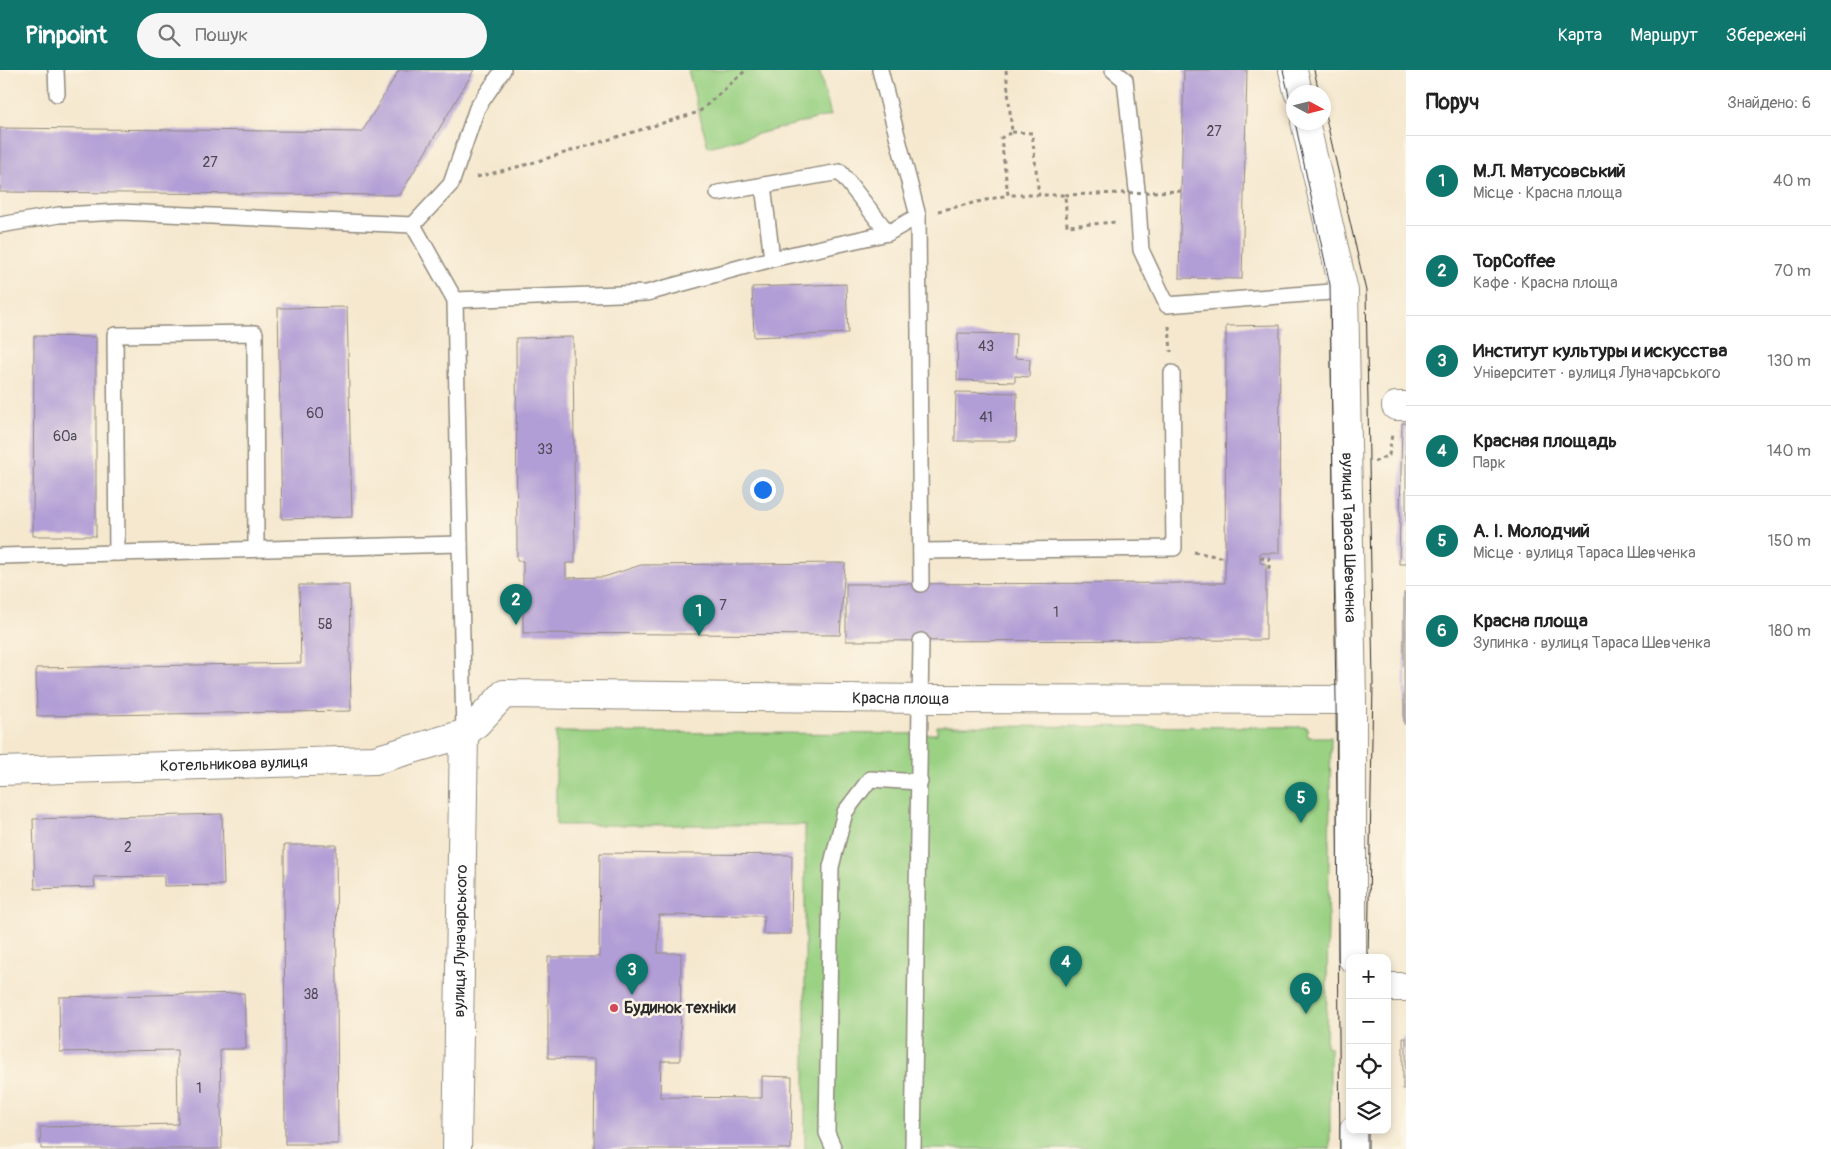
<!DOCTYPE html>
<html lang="uk">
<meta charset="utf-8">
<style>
body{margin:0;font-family:Pangolin,sans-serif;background:#f6f6f6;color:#222}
.controls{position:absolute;right:15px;bottom:15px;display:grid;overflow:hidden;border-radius:10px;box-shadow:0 2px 8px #0003}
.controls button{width:45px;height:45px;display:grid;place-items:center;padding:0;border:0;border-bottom:1px solid #e0e0e0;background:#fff;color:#222;font:25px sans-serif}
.compass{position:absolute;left:1286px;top:15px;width:45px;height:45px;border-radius:50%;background:#fff;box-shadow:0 2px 8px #0003;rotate:97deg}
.you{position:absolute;left:762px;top:419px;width:18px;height:18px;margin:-12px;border:4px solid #fff;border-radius:50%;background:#1a73e8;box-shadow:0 0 0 8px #1a73e833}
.badge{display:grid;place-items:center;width:32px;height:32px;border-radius:50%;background:#0f766e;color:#fff;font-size:16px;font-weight:700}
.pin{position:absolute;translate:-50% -41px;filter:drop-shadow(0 1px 2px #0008)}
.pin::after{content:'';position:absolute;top:26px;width:18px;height:15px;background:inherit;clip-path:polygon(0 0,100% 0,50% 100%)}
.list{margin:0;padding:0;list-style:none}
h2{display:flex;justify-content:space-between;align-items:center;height:65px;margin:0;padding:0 20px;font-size:21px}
h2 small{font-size:16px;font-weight:400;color:#767676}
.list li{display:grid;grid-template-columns:32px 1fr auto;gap:15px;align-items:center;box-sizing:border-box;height:90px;padding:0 20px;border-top:1px solid #e0e0e0}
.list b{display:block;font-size:19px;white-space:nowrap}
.list p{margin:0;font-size:16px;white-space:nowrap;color:#767676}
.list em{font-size:16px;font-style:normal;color:#767676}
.icon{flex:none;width:28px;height:28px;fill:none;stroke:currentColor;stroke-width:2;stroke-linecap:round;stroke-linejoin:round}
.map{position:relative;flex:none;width:1406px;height:1079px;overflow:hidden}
header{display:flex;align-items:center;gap:30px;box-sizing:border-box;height:70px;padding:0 25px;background:#0f766e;color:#fff}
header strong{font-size:24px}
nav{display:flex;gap:28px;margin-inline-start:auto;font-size:18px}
.search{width:350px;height:45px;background:#f6f6f6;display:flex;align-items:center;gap:12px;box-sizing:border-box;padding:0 18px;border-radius:28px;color:#767676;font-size:19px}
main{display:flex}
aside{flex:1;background:#fff}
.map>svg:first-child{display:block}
</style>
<header>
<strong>Pinpoint</strong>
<div class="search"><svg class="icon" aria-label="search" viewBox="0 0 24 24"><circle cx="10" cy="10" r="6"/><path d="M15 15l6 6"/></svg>Пошук</div>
<nav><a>Карта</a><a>Маршрут</a><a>Збережені</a></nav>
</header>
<main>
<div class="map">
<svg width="1406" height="1079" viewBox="0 0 1406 1079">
<rect width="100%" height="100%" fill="#fcf5e5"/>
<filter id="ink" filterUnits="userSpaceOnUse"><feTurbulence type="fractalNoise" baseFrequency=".02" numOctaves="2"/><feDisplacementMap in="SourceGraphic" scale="10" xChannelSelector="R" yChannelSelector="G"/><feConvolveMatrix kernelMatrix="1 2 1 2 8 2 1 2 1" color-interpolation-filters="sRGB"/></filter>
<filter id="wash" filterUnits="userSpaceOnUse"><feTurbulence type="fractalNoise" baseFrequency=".0096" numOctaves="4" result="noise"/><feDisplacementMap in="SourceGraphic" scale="20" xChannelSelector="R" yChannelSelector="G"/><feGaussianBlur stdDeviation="1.12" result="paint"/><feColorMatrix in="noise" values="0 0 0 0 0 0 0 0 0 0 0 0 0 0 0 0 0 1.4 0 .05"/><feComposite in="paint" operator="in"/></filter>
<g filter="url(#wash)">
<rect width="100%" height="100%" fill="#f5e8cf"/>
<g fill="#9ad183" stroke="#627e57">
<path d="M688 0H819L831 45 708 77Z"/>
<path d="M937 656 1307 657 1308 667H1331L1326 976 1330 977V1079H805V755H556V662L937 664Z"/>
</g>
<g id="blocks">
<g fill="#b29ed6">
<path d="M399 0H474L400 125 0 122V58L362 62Z"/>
<path d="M1184 0H1247L1242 209 1179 208Z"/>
<path d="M846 214 848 263 754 267 752 217Z"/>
<path d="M347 237 352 447 282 449 278 238Z"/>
<path d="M1280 255 1279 483H1260V493L1266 494V570L846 571V514L1225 513 1226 256Z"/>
<path d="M958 263 1016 264 1015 288 1030 289 1029 307 1015 306V312L957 310Z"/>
<path d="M34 266 96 267V466H33Z"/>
<path d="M573 267 575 493H566V508L604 507 641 495 845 493 840 565 523 563V491H517L516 268Z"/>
<path d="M956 322 1017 323 1016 371H955Z"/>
<path d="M1402 353H1406V494H1399Z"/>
<path d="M299 515H349L351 641 37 646 36 598 301 593Z"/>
<rect x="1404" y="523" width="2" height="131"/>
<path d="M222 744 224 815 164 816V806L94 807 95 817 35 819 33 749Z"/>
<path d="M284 775H336L338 1074H285Z"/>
<path d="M600 783 792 785 791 864H763L764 846 659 845 658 883H681L680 991H661L660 1027 762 1028V1006L792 1007 791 1079H594L595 989 548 988V887H599Z"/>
<path d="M244 923 246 979H220L222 1079H41L40 1057 178 1054 177 980 60 982 59 927Z"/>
<rect x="1403" y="968" width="3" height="51"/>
</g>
</g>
</g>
<g filter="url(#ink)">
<use href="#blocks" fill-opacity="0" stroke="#908a7d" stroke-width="1"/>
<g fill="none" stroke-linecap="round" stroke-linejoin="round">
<g stroke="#908a7d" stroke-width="18">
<g id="lane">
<path d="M56 0 57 24"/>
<path d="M880 0 918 146 921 514"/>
<path d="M1113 0 1125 10 1137 120 1141 180 1167 235 1344 221"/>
<path d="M763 115 772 189"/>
<path d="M718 123 840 102 888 163"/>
<path d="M0 155 59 145 121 142 413 155"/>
<path d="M455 230 647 223 772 189 888 163 918 146"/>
<path d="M921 481 1174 478 1172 303"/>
<path d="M117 483 115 265 255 263 256 479"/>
<path d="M0 486 460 474"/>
<path d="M464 664 455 230 413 155 451 114 477 38 503 0"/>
<path d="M834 1079 827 1063 831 797 845 742 870 709 920 712"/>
<path d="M913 1079 921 571"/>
</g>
</g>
<g stroke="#908a7d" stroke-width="30">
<g id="street">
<path d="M1396 336H1406"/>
<path id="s1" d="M0 701 375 690 464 664 477 653 504 624 922 629 1352 630"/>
<path d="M1387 917H1406"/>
<path id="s2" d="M457 1079 464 664"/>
</g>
</g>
<g stroke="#908a7d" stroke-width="30">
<g id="secondary">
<path d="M1293 0 1298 22"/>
<path id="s3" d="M1305 52 1344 221 1352 630V888"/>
<path d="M1354 1060V1079"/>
</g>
</g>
<g stroke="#908a7d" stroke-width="3" stroke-dasharray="4 4" stroke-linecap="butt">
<path d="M1006 0 1012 62 1001 68 1008 125H1065L1067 156 1116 152"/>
<path d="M1012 62 1032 63 1039 126"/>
<path d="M477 107 525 95 699 42 746 0"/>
<path d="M938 141 1008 125"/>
<path d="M1169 256 1171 282"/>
<path d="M1374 392 1389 385 1392 364"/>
<path d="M1194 482 1225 488"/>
<path d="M1260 488H1269V500"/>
</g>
<use href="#lane" stroke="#fff" stroke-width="15"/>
<use href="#street" stroke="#fff" stroke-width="28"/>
<use href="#secondary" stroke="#fff" stroke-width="28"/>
<g stroke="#2b2b2b" stroke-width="1">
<path d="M1283 0 1294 47"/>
<path d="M1314 0 1319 22"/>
<path d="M1324 40 1366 221 1373 614 1368 888"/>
<path d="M1295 52 1330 215 1336 630 1340 1079"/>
<path d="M1367 1079V1060"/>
</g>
<path stroke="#908a7d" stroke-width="3" stroke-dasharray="4 4" stroke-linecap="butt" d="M1065 125 1181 121"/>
</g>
</g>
<circle fill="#d1495b" stroke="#fcf5e5" stroke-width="2" cx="614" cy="938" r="5"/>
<g text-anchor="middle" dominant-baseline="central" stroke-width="5" stroke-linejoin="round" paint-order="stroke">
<g font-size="14" fill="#4d4856">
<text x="1214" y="61">27</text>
<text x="210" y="92">27</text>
<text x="986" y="276">43</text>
<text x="315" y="343">60</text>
<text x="986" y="347">41</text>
<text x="65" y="366">60а</text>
<text x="545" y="379">33</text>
<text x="723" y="535">7</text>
<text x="1056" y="542">1</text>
<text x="325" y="554">58</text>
<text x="128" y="777">2</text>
<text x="311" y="924">38</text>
<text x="199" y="1018">1</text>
</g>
<g font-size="16" fill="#2b2b2b" stroke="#fcf5e5">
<text stroke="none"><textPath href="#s3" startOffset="420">вулиця Тараса Шевченка</textPath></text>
<text stroke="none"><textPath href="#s1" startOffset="921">Красна площа</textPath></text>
<text stroke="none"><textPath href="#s1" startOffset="234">Котельникова вулиця</textPath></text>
<text stroke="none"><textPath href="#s2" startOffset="208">вулиця Луначарського</textPath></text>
</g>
<g font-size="16" font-weight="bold" fill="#2b2b2b" stroke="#fcf5e5" text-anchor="start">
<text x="624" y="938">Будинок техніки</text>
</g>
</g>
</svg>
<div class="controls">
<button>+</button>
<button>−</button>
<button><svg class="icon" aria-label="locate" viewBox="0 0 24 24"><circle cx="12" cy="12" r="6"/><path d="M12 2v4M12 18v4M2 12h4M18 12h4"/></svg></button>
<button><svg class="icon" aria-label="layers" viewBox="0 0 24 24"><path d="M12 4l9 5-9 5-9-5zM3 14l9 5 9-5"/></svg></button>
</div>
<svg class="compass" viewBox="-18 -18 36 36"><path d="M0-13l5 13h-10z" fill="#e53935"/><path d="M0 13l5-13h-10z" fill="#767676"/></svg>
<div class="you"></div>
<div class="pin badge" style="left:699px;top:566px">1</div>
<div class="pin badge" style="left:516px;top:555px">2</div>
<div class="pin badge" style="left:632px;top:925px">3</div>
<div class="pin badge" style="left:1066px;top:917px">4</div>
<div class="pin badge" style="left:1301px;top:753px">5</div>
<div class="pin badge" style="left:1306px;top:944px">6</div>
</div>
<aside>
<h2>Поруч<small>Знайдено: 6</small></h2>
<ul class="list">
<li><span class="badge">1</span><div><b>М.Л. Матусовський</b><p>Місце · Красна площа</p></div><em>40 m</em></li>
<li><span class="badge">2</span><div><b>TopCoffee</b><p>Кафе · Красна площа</p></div><em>70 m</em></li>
<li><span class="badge">3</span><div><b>Институт культуры и искусства</b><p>Університет · вулиця Луначарського</p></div><em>130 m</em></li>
<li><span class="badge">4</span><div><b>Красная площадь</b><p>Парк</p></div><em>140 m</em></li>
<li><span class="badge">5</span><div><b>А. І. Молодчий</b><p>Місце · вулиця Тараса Шевченка</p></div><em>150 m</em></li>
<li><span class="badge">6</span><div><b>Красна площа</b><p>Зупинка · вулиця Тараса Шевченка</p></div><em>180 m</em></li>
</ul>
</aside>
</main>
